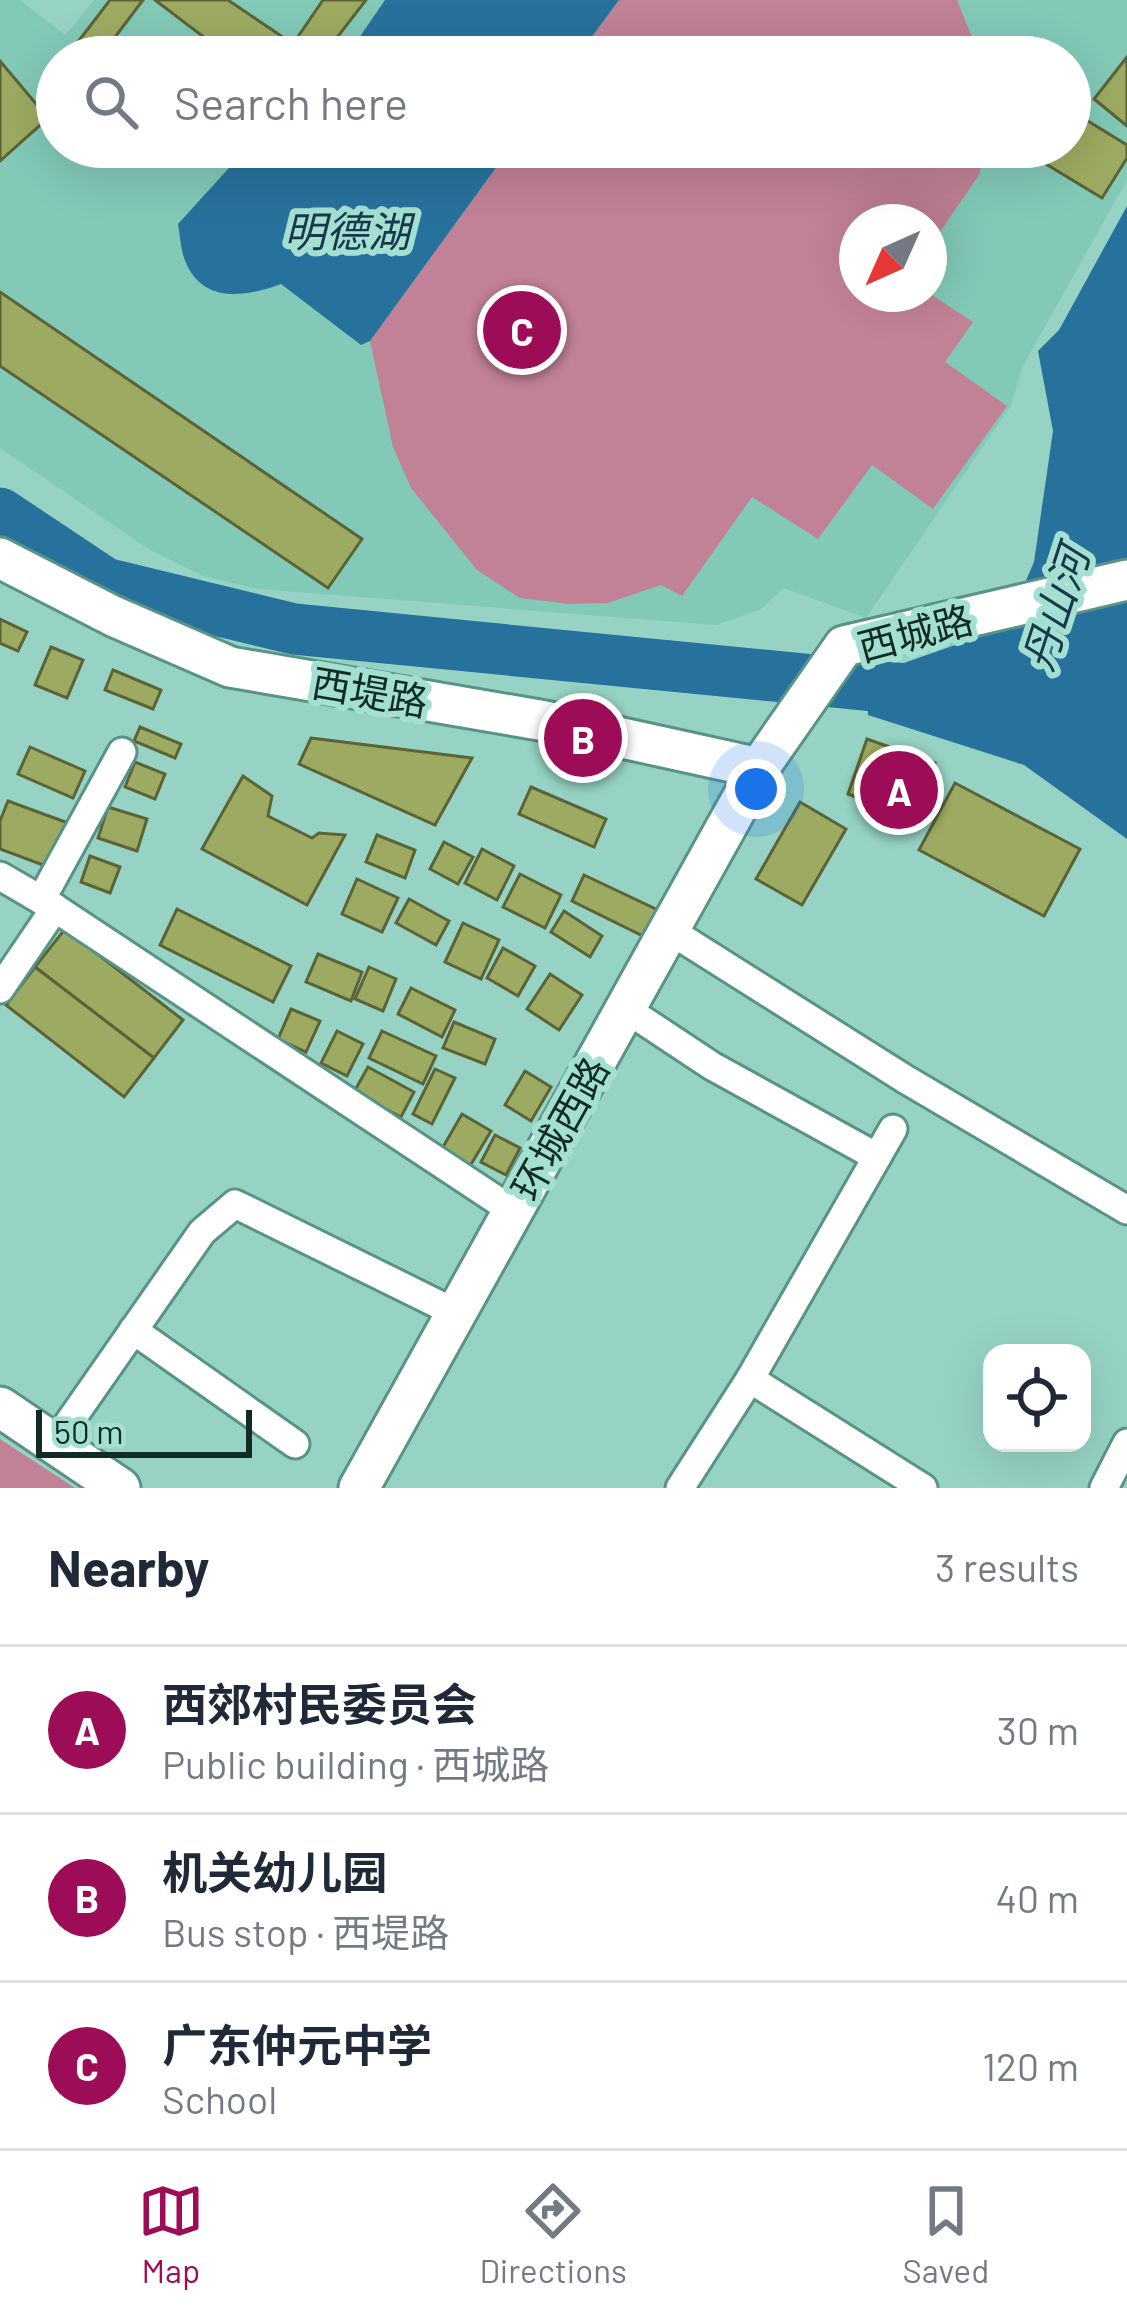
<!DOCTYPE html>
<meta charset="utf-8">
<style>
body{margin:0;font-family:Barlow,"Noto Sans SC",sans-serif;background:#f2f2f3;color:#1f2937}
.controls{position:absolute;right:36px;bottom:36px;display:grid;overflow:hidden;border-radius:24px;box-shadow:0 12px 48px #0002}
.controls button{width:108px;height:108px;display:grid;place-items:center;padding:0;border:0;border-bottom:3px solid #e0e1e3;background:#fff;color:#1f2937;font:60px sans-serif}
.compass{position:absolute;left:839px;top:204px;width:108px;height:108px;border-radius:50%;background:#fff;box-shadow:0 12px 48px #0002;rotate:225deg}
.scale{position:absolute;left:36px;bottom:30px;width:216px;box-sizing:border-box;padding-left:12px;border:6px solid #122b25;border-top:0;font-size:33px;line-height:42px;white-space:nowrap;color:#122b25;-webkit-text-stroke:9px #a3e0d1;paint-order:stroke}
.you{position:absolute;left:756px;top:789px;width:42px;height:42px;margin:-30px;border:9px solid #fff;border-radius:50%;background:#1a73e8;box-shadow:0 0 0 18px #1a73e833}
.badge{display:grid;place-items:center;width:78px;height:78px;border-radius:50%;background:#9d0c57;color:#fff;font-size:39px;font-weight:700}
.pin{position:absolute;translate:-50% -50%;border:6px solid #fff;box-shadow:0 3px 12px #0006}
.list{margin:0;padding:0;list-style:none}
h2{display:flex;justify-content:space-between;align-items:center;height:156px;margin:0;padding:0 48px;font-size:51px}
h2 small{font-size:39px;font-weight:400;color:#747a83}
.list li{display:grid;grid-template-columns:78px 1fr auto;gap:36px;align-items:center;box-sizing:border-box;height:168px;padding:0 48px;border-top:3px solid #e0e1e3}
.list b{display:block;font-size:45px;white-space:nowrap}
.list p{margin:0;font-size:39px;white-space:nowrap;color:#747a83}
.list em{font-size:39px;font-style:normal;color:#747a83}
.icon{flex:none;width:66px;height:66px;fill:none;stroke:currentColor;stroke-width:2;stroke-linecap:round;stroke-linejoin:round}
.map{position:relative;flex:none;width:1127px;height:1488px;overflow:hidden}
.search{position:absolute;background:#fff;box-shadow:0 12px 48px #0002;left:36px;right:36px;top:36px;height:132px;display:flex;align-items:center;gap:30px;box-sizing:border-box;padding:0 42px;border-radius:66px;color:#747a83;font-size:45px}
.sheet{height:660px;background:#fff}
nav{display:flex;justify-content:space-around;align-items:center;box-sizing:border-box;height:168px;border-top:3px solid #e0e1e3;background:#fff;font-size:33px;color:#747a83}
nav a{display:grid;justify-items:center;gap:6px}
nav .on{color:#9d0c57}
.map>svg:first-child{display:block}
</style>
<div class="map">
<svg width="1127" height="1488" viewBox="0 0 1127 1488">
<rect width="100%" height="100%" fill="#96d3c4"/>
<path fill="#82c9b8" fill-rule="evenodd" d="M0 0H20L65 35 94 0H1127V180L1023 366 1010 407 866 618 784 588 761 609 716 625 258 589 203 576 150 550 0 448ZM57 57H1070V147H57ZM857 222H929V294H857Z"/>
<g fill="#c18196">
<path d="M619 0H957L980 57H577Z"/>
<path d="M511 147H987L979 175 929 248V222H857V294L929 293 973 322 945 362 1007 406 933 509 872 465 818 539 752 497 682 596 661 585 608 603 570 604 520 598 477 570 411 488 393 447 370 341Z"/>
<path d="M0 1439 75 1488H0Z"/>
</g>
<g fill="#27729c">
<path d="M385 0H619L577 57H346Z"/>
<path d="M248 147H494L503 158 370 341 361 345 281 284C249 296 204 305 186 263 181 252 180 236 178 224Z"/>
<path d="M1127 206V839L1024 765 868 715 867 664 904 663 1006 627 1034 562 1053 431 1038 351 1059 330Z"/>
</g>
<g fill="none" stroke-linecap="round" stroke-linejoin="round">
<path stroke="#27729c" stroke-width="51" d="M0 513 105 583 294 629 935 692"/>
</g>
<g fill="#9dab62" stroke="#5b6337" stroke-width="3">
<path d="M110 0H143L100 57H87L74 47Z"/>
<path d="M155 0H228L293 44 323 0H366L322 57H230Z"/>
<path d="M1127 57V126L1094 99Z"/>
<path d="M0 61 48 118 0 161Z"/>
<path d="M1070 110 1127 145V158L1102 198 1036 158 1043 147H1070Z"/>
<path d="M0 292 362 539 328 588 0 366Z"/>
<path d="M0 619 27 632 18 651 0 643Z"/>
<path d="M51 647 83 660 67 698 35 685Z"/>
<path d="M113 670 161 690 153 709 105 690Z"/>
<path d="M140 727 181 744 175 758 134 741Z"/>
<path d="M311 738 472 758 435 825 299 764Z"/>
<path d="M867 739 935 763 915 819 848 794Z"/>
<path d="M30 747 85 771 73 798 18 774Z"/>
<path d="M135 762 165 774 155 799 125 787Z"/>
<path d="M243 776 272 796 268 816 312 838 319 833 345 835 307 905 202 849Z"/>
<path d="M955 783 1080 849 1044 916 919 850Z"/>
<path d="M531 787 606 819 594 847 519 814Z"/>
<path d="M8 801 68 823 51 868 0 849V821Z"/>
<path d="M800 802 846 829 802 905 756 879Z"/>
<path d="M108 807 147 819 137 851 98 838Z"/>
<path d="M377 835 415 850 405 878 366 862Z"/>
<path d="M444 842 473 857 458 884 430 869Z"/>
<path d="M482 849 514 866 497 900 465 883Z"/>
<path d="M90 856 120 867 110 893 81 882Z"/>
<path d="M520 874 561 895 545 928 503 907Z"/>
<path d="M584 875 662 912 649 939 572 901Z"/>
<path d="M357 879 398 898 382 932 342 914Z"/>
<path d="M409 899 449 921 436 945 396 923Z"/>
<path d="M177 909 291 966 273 1002 160 945Z"/>
<path d="M564 911 602 936 590 957 551 932Z"/>
<path d="M463 923 499 940 481 979 445 962Z"/>
<path d="M65 929 183 1020 154 1058 35 967Z"/>
<path d="M503 948 535 966 518 996 487 978Z"/>
<path d="M318 954 362 972 351 1001 306 982Z"/>
<path d="M35 967 154 1058 124 1097 6 1005Z"/>
<path d="M369 967 396 979 383 1011 355 999Z"/>
<path d="M550 974 582 995 559 1030 527 1009Z"/>
<path d="M411 988 455 1010 442 1037 398 1014Z"/>
<path d="M291 1009 320 1021 306 1052 278 1039Z"/>
<path d="M454 1022 495 1039 485 1064 443 1048Z"/>
<path d="M337 1031 363 1044 347 1076 321 1063Z"/>
<path d="M382 1031 436 1056 423 1084 369 1058Z"/>
<path d="M368 1067 414 1092 401 1117 354 1092Z"/>
<path d="M435 1069 455 1078 432 1124 413 1114Z"/>
<path d="M525 1071 551 1087 531 1121 505 1105Z"/>
<path d="M462 1114 491 1131 467 1171 439 1154Z"/>
<path d="M495 1135 520 1148 506 1175 481 1162Z"/>
</g>
<g fill="none" stroke-linecap="round" stroke-linejoin="round">
<g stroke="#589386" stroke-width="33">
<g id="street">
<path d="M0 876 55 908 513 1211"/>
<path d="M41 900 122 752"/>
<path d="M669 930 905 1079 1127 1210"/>
<path d="M0 989 55 908"/>
<path d="M626 1009 712 1066 877 1157"/>
<path d="M133 1330 295 1444"/>
<path d="M750 1379 923 1488"/>
<path d="M54 1444 202 1232 235 1204 456 1313"/>
<path d="M680 1488 750 1379 893 1129"/>
<path d="M1104 1488 1127 1443"/>
</g>
</g>
<g stroke="#589386" stroke-width="45">
<g id="secondary">
<path d="M0 558 113 616 230 667 545 721 759 768"/>
<path d="M0 1407 120 1488"/>
<path d="M359 1488 759 768 844 646 1127 580"/>
</g>
</g>
<use href="#street" stroke="#fff" stroke-width="27"/>
<use href="#secondary" stroke="#fff" stroke-width="39"/>
</g>
<g text-anchor="middle" dominant-baseline="central" stroke-width="12" stroke-linejoin="round" paint-order="stroke">
<g font-size="39" fill="#122b25" stroke="#a3e0d1">
<text transform="translate(915 632) rotate(-15)">西城路</text>
<text transform="translate(370 691) rotate(10)">西堤路</text>
<text transform="translate(559 1128) rotate(-61)">环城西路</text>
</g>
<g font-size="42" font-style="italic" fill="#18384c" stroke="#a3e0d1">
<text x="347" y="230">明德湖</text>
<text transform="translate(1054 608) rotate(-72)">丹山河</text>
</g>
</g>
</svg>
<div class="controls">
<button><svg class="icon" aria-label="locate" viewBox="0 0 24 24"><circle cx="12" cy="12" r="6"/><path d="M12 2v4M12 18v4M2 12h4M18 12h4"/></svg></button>
</div>
<svg class="compass" viewBox="-18 -18 36 36"><path d="M0-13l5 13h-10z" fill="#e53935"/><path d="M0 13l5-13h-10z" fill="#747a83"/></svg>
<div class="scale">50 m</div>
<div class="you"></div>
<div class="pin badge" style="left:899px;top:790px">A</div>
<div class="pin badge" style="left:583px;top:738px">B</div>
<div class="pin badge" style="left:522px;top:330px">C</div>
<div class="search"><svg class="icon" aria-label="search" viewBox="0 0 24 24"><circle cx="10" cy="10" r="6"/><path d="M15 15l6 6"/></svg>Search here</div>
</div>
<section class="sheet">
<h2>Nearby<small>3 results</small></h2>
<ul class="list">
<li><span class="badge">A</span><div><b>西郊村民委员会</b><p>Public building · 西城路</p></div><em>30 m</em></li>
<li><span class="badge">B</span><div><b>机关幼儿园</b><p>Bus stop · 西堤路</p></div><em>40 m</em></li>
<li><span class="badge">C</span><div><b>广东仲元中学</b><p>School</p></div><em>120 m</em></li>
</ul>
</section>
<nav>
<a class="on"><svg class="icon" aria-label="map" viewBox="0 0 24 24"><path d="M3 6l6-2 6 2 6-2v14l-6 2-6-2-6 2zM9 4v14M15 6v14"/></svg>Map</a>
<a><svg class="icon" aria-label="directions" viewBox="0 0 24 24"><path d="M12 3l9 9-9 9-9-9zM9 14v-3h6M13 9l2 2-2 2"/></svg>Directions</a>
<a><svg class="icon" aria-label="saved" viewBox="0 0 24 24"><path d="M7 4h10v16l-5-4-5 4z"/></svg>Saved</a>
</nav>
